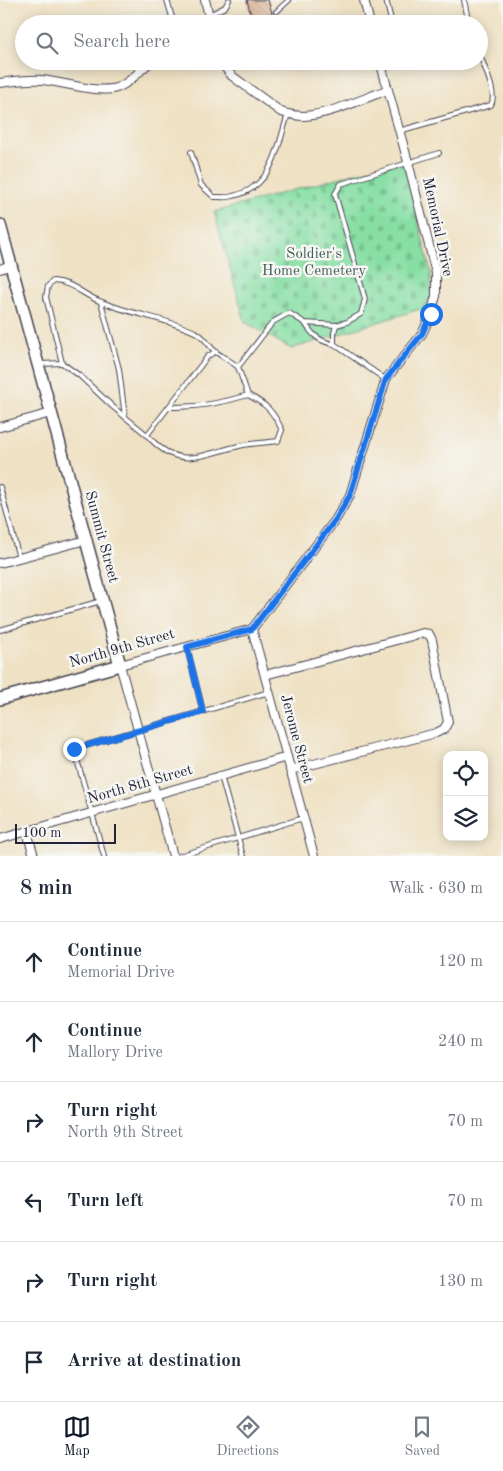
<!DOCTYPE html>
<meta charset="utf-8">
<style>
body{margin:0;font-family:"Old Standard TT",serif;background:#f2f2f3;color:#1f2937}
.controls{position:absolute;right:15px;bottom:15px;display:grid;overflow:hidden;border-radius:10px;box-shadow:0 2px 12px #0003}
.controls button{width:45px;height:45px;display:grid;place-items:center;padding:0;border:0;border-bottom:1px solid #e0e1e3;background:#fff;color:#1f2937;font:25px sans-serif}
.scale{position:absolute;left:15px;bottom:12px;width:101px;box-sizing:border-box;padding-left:5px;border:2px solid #22223b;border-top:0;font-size:14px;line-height:18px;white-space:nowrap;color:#22223b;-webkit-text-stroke:4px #f6f6f2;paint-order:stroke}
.stop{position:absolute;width:15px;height:15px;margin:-11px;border:4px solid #1a73e8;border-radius:50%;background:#fff}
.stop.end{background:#1a73e8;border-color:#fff;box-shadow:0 1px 5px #0008}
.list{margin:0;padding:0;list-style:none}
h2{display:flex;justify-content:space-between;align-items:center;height:65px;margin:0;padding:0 20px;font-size:21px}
h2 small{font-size:16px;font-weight:400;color:#747a83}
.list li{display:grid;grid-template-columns:32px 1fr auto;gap:15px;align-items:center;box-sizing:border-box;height:80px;padding:0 20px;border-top:1px solid #e0e1e3}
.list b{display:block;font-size:19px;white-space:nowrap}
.list p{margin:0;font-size:16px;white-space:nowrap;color:#747a83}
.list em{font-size:16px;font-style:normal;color:#747a83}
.icon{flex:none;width:28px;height:28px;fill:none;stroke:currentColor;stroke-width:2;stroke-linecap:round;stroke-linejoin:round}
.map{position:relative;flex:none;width:503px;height:856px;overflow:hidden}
.search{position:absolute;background:#fff;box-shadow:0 2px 12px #0003;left:15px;right:15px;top:15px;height:55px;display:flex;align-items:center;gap:12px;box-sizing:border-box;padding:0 18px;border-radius:28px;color:#747a83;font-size:19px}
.sheet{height:545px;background:#fff}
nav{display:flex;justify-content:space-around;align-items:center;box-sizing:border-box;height:70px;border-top:1px solid #e0e1e3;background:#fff;font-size:14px;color:#747a83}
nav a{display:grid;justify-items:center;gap:2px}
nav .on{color:#111827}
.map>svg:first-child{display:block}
</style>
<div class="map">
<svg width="503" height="856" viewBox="0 0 503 856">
<defs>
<pattern id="cemetery-stones" width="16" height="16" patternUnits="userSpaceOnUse" patternTransform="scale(1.25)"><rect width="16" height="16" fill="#87dfa4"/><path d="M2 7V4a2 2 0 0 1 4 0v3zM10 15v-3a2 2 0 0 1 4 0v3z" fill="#74bf8e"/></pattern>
<pattern id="building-back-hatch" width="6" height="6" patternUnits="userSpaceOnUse" patternTransform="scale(1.25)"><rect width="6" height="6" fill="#dcac8a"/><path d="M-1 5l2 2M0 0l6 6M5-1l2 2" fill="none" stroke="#b28c72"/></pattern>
</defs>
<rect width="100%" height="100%" fill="#f6f6f2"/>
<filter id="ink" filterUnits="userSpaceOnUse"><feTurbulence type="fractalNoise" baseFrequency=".02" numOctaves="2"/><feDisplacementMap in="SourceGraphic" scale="10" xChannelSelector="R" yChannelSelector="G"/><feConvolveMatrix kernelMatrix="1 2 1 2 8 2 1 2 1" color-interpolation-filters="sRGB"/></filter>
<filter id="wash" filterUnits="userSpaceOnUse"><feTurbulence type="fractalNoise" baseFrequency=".0096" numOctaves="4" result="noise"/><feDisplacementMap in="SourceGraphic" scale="20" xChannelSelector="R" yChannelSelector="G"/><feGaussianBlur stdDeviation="1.12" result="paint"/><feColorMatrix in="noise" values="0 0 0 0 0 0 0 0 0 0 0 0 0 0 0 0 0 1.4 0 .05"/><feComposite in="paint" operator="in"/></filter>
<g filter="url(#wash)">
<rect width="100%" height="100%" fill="#efe1c3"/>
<path fill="url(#cemetery-stones)" stroke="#548070" d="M403 160 431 273V294L427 307 291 349 245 322 214 212Z"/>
<g id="blocks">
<path fill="url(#building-back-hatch)" d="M247 0H268L272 13 252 19Z"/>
</g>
</g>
<g filter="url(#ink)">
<use href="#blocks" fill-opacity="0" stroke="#413f4f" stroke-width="1"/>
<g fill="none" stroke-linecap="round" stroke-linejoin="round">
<g stroke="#413f4f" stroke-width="6">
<g id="lane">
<path d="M167 0 174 24"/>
<path d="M386 0 392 24"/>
<path d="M464 0 469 24"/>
<path d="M276 12 289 0"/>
<path d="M209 15 225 7 229 0"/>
<path d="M399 131 491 105C498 94 483 65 479 52"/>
<path d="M191 152 201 185 214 197C220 197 227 198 233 196 273 188 278 146 288 114"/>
<path d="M101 302 119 369 125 417"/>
<path d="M305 323C312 335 320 342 334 344"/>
<path d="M62 363 80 376 113 407 147 435 208 356 215 352"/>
<path d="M41 364 62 363 46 297 48 286 53 281C73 282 84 296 102 302 133 315 167 318 197 333 205 337 209 347 216 352 224 358 231 361 238 367L273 322 289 313 305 323 336 325"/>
<path d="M385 379 334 344V333L336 325 347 322 361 314 365 299 335 194 341 184 439 153"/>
<path d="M169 407C196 408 222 403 248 395L238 367"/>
<path d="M147 435C178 471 200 455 239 446 252 443 265 443 278 441L282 430C273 411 266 404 248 395"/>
<path d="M0 487 19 558"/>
<path d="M0 630 101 601"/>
<path d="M187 647 203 712"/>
<path d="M221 776 243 856"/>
<path d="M104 856 74 749 269 692"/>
<path d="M179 856 303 818"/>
</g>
</g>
<g stroke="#413f4f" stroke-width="10">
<g id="street">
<path d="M205 0 211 24"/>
<path d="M364 0 370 24"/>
<path d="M222 61 223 65 232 76 281 112C288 114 297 116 304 116 331 114 362 99 387 90"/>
<path d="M0 83C14 81 28 79 42 80 64 82 99 95 119 87 133 81 140 69 152 61"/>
<path d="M0 269 11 265"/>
<path d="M0 427 51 413"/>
<path d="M0 563 86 540"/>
<path d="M252 629 336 519 350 495 386 379 422 334 431 314 436 296V273L408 162 380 61"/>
<path d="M252 629 314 856"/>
<path d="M265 675 423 633 429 634 432 640 448 722 444 729 436 733 290 770"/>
<path d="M27 832 34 856"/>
<path d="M0 839 287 757"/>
<path d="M173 856 120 665 252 629"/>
</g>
</g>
<g stroke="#413f4f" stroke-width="14">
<path id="secondary" d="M0 225 120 665 0 699"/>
</g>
<use href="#lane" stroke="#fff" stroke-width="4"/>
<use href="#street" stroke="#fff" stroke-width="8"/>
<use href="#secondary" stroke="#fff" stroke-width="11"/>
</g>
</g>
<g fill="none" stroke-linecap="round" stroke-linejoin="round" filter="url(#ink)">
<path stroke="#1a73e8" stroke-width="6" d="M74 749 203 712 187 647 252 629 336 519 350 495 386 379 422 334 431 314"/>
</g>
<g text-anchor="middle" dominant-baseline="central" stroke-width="5" stroke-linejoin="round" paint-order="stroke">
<g font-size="15" fill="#22223b" stroke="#f6f6f2">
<text transform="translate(437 227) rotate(78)">Memorial Drive</text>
<text transform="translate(101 537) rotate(75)">Summit Street</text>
<text transform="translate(122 649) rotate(-16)">North 9th Street</text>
<text transform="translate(296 739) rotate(75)">Jerome Street</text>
<text transform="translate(140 785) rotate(-16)">North 8th Street</text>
</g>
<g font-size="15" fill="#405b5a" stroke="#f6f6f2">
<text x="314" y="254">Soldier's<tspan x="314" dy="17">Home Cemetery</tspan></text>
</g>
</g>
</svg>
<div class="controls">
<button><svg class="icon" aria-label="locate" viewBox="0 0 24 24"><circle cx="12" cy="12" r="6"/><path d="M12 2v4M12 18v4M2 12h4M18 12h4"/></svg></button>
<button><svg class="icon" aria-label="layers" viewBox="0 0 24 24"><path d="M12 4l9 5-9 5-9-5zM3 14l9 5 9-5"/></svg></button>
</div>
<div class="scale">100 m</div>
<div class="stop" style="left:431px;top:314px"></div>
<div class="stop end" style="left:74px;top:749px"></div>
<div class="search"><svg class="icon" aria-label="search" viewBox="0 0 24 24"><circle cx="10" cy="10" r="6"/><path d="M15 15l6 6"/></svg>Search here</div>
</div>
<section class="sheet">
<h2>8 min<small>Walk · 630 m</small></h2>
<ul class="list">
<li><svg class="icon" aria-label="ahead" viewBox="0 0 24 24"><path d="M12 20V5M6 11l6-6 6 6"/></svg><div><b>Continue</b><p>Memorial Drive</p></div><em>120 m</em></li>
<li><svg class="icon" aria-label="ahead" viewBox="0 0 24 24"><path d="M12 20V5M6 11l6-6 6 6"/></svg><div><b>Continue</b><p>Mallory Drive</p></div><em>240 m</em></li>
<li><svg class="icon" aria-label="right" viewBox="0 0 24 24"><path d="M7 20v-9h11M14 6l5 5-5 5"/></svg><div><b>Turn right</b><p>North 9th Street</p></div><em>70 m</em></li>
<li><svg class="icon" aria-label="left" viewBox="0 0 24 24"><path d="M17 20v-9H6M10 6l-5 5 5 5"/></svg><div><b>Turn left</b></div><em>70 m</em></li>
<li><svg class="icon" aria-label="right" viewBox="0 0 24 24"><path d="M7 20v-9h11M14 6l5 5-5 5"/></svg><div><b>Turn right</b></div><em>130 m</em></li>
<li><svg class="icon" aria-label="arrive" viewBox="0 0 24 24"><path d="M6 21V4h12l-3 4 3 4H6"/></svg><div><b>Arrive at destination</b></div></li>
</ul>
</section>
<nav>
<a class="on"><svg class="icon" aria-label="map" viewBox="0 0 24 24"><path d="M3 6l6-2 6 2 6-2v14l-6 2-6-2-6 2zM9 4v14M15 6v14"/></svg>Map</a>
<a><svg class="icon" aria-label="directions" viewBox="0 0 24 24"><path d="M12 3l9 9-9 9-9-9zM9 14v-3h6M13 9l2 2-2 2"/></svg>Directions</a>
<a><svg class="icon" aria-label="saved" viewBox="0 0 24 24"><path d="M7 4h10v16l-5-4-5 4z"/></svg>Saved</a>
</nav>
